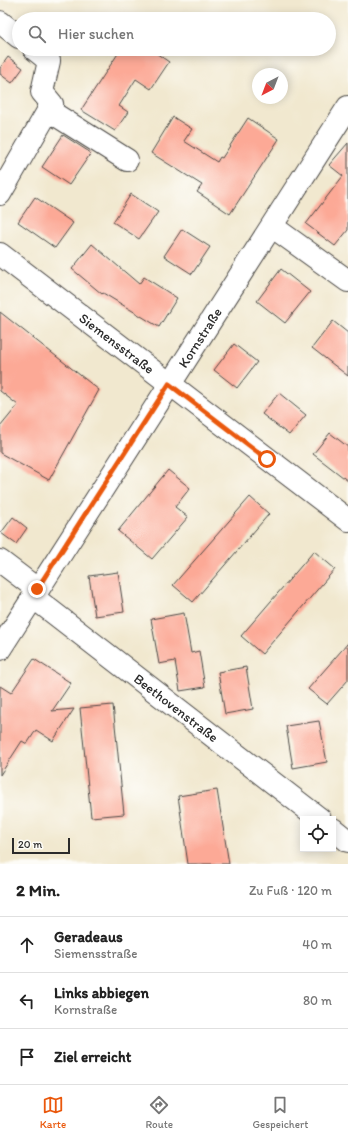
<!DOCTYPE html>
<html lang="de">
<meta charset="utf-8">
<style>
body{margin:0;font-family:Itim,sans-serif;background:#f2f2f2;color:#222}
.controls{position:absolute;right:12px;bottom:12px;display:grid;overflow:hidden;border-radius:0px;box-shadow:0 2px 10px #0003}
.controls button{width:36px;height:36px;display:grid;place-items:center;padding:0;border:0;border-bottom:1px solid #e0e0e0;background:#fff;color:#222;font:20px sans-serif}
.compass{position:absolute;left:252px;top:68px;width:36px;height:36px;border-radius:50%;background:#fff;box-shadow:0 2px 10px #0003;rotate:222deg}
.scale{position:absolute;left:12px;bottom:10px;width:58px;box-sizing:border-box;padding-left:4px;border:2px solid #2b2b2b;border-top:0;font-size:11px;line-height:14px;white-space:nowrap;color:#2b2b2b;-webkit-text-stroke:3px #fdfcf7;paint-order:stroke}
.stop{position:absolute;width:12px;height:12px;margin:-9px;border:3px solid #ea580c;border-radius:50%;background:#fff}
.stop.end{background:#ea580c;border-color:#fff;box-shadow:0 1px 4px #0008}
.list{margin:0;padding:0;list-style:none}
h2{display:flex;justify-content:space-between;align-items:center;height:52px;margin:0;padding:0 16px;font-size:17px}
h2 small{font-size:13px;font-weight:400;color:#767676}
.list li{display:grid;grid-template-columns:26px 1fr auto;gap:12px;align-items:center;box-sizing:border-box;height:56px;padding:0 16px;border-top:1px solid #e0e0e0}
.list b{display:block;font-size:15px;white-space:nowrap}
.list p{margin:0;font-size:13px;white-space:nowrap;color:#767676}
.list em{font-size:13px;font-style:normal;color:#767676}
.icon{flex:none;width:22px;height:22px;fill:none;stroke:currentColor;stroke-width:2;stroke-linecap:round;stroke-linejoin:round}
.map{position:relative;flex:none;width:348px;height:864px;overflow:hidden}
.search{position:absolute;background:#fff;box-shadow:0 2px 10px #0003;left:12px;right:12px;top:12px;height:44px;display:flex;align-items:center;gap:10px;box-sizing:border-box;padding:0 14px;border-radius:22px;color:#767676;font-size:15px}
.sheet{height:220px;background:#fff}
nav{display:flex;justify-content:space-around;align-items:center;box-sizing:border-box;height:56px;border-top:1px solid #e0e0e0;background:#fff;font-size:11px;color:#767676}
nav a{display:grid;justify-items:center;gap:2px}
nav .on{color:#ea580c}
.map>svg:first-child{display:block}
</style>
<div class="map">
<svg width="348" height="864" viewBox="0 0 348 864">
<rect width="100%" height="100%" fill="#fdfcf7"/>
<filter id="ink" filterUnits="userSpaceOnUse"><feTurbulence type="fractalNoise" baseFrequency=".025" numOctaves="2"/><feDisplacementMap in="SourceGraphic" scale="8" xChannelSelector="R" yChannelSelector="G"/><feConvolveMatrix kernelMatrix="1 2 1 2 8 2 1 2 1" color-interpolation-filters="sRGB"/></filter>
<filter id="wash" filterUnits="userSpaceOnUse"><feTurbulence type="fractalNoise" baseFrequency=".012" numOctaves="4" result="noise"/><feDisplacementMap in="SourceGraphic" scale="16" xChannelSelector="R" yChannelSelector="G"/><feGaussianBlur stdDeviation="0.9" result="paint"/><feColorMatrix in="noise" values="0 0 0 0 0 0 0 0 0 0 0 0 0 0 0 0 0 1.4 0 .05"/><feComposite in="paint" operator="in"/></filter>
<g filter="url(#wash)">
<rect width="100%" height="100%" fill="#f1e8cf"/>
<g id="blocks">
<g fill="#fca996">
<path d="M121 49H150L169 62 151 89 136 79 119 106 128 112 115 131 81 110Z"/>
<path d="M8 57 23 68 12 83 0 74V68Z"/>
<path d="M173 117 192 129 184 141 217 162 220 157 222 158 248 118 279 139 230 214 197 192 202 185 151 153Z"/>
<path d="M63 135 91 153 69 185 42 167Z"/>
<path d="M348 143V230L335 246 306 224 343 176 329 165Z"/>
<path d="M131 194 158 212 139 239 113 222Z"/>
<path d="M35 197 73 223 55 248 18 222Z"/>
<path d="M182 229 210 247 192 274 164 256Z"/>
<path d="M92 244 139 284 144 277 177 298 159 327 103 293 102 294 72 269Z"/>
<path d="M281 269 310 292 285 323 257 301Z"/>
<path d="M0 312 99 390 49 480 0 453V427L18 405 0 391Z"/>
<path d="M333 321 348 333V376L312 348Z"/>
<path d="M234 344 257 362 237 388 214 370Z"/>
<path d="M279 393 306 415 289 435 262 414Z"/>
<path d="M330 433 348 447V481L313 454Z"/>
<path d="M168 470 190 488 175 507 188 517 152 559 118 531Z"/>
<path d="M250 497 269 514 193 602 173 585Z"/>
<path d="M13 517 27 528 16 544 1 533Z"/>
<path d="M314 551 335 569 262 654 241 636Z"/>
<path d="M118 572 124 612 95 616 89 576Z"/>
<path d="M184 613 191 653 199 651 205 687 180 691 175 661 159 664 151 619Z"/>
<path d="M348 643V680L327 704 308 689Z"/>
<path d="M34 659 71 683 52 711 74 709 53 741 36 730 27 744 22 741 0 775V686L11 693Z"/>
<path d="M246 667 253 709 225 714 218 672Z"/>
<path d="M113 705 124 814 91 817 80 708Z"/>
<path d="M319 721 327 762 293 768 286 726Z"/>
<path d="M217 790 229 864H188L178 796Z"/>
</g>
</g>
</g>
<g filter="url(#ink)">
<use href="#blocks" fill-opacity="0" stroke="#494744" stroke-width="1"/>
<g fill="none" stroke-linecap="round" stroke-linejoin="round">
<g stroke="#494744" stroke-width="24">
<g id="minor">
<path d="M0 22 19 37"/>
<path d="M48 110 127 160"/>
<path d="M0 194 52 104 42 92 49 61 34 49"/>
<path d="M273 227 348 281"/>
<path id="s1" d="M0 254 348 520"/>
<path d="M0 561 37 589"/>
<path id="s2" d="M33 597 320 819"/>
<path id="s3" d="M0 649 348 107"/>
<path d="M333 829 348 841"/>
</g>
</g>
<use href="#minor" stroke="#fff" stroke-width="22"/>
</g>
</g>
<g fill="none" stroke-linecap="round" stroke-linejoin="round" filter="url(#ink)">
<path stroke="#ea580c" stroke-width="5" d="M37 589 169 384 267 459"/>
</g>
<g text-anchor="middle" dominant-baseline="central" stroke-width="3" stroke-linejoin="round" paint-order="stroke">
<g font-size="14" fill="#2b2b2b" stroke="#fdfcf7">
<text stroke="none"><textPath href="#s3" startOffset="370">Kornstraße</textPath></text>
<text stroke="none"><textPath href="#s1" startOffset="147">Siemensstraße</textPath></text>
<text stroke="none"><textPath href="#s2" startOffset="181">Beethovenstraße</textPath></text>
</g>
</g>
</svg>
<div class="controls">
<button><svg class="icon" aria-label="locate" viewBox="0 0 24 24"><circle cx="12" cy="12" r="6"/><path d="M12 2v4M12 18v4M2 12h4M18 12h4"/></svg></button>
</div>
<svg class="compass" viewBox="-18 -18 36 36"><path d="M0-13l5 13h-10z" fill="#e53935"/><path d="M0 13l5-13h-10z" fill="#767676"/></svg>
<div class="scale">20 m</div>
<div class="stop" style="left:267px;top:459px"></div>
<div class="stop end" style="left:37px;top:589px"></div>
<div class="search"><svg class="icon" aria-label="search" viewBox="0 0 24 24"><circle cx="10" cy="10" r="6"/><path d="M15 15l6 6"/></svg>Hier suchen</div>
</div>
<section class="sheet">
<h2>2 Min.<small>Zu Fuß · 120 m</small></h2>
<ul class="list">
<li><svg class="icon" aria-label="ahead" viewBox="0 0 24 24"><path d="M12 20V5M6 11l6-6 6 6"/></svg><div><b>Geradeaus</b><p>Siemensstraße</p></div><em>40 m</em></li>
<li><svg class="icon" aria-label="left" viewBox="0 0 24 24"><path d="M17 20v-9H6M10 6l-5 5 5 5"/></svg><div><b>Links abbiegen</b><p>Kornstraße</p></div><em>80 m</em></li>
<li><svg class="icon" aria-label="arrive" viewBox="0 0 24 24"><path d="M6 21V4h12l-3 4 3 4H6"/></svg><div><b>Ziel erreicht</b></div></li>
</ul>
</section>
<nav>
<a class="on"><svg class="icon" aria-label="map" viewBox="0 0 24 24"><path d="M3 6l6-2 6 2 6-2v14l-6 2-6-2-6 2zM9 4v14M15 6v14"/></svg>Karte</a>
<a><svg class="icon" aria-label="directions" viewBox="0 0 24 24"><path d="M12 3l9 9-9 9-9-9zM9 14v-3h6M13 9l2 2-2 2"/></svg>Route</a>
<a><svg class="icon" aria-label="saved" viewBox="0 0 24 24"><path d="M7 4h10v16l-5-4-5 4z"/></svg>Gespeichert</a>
</nav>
